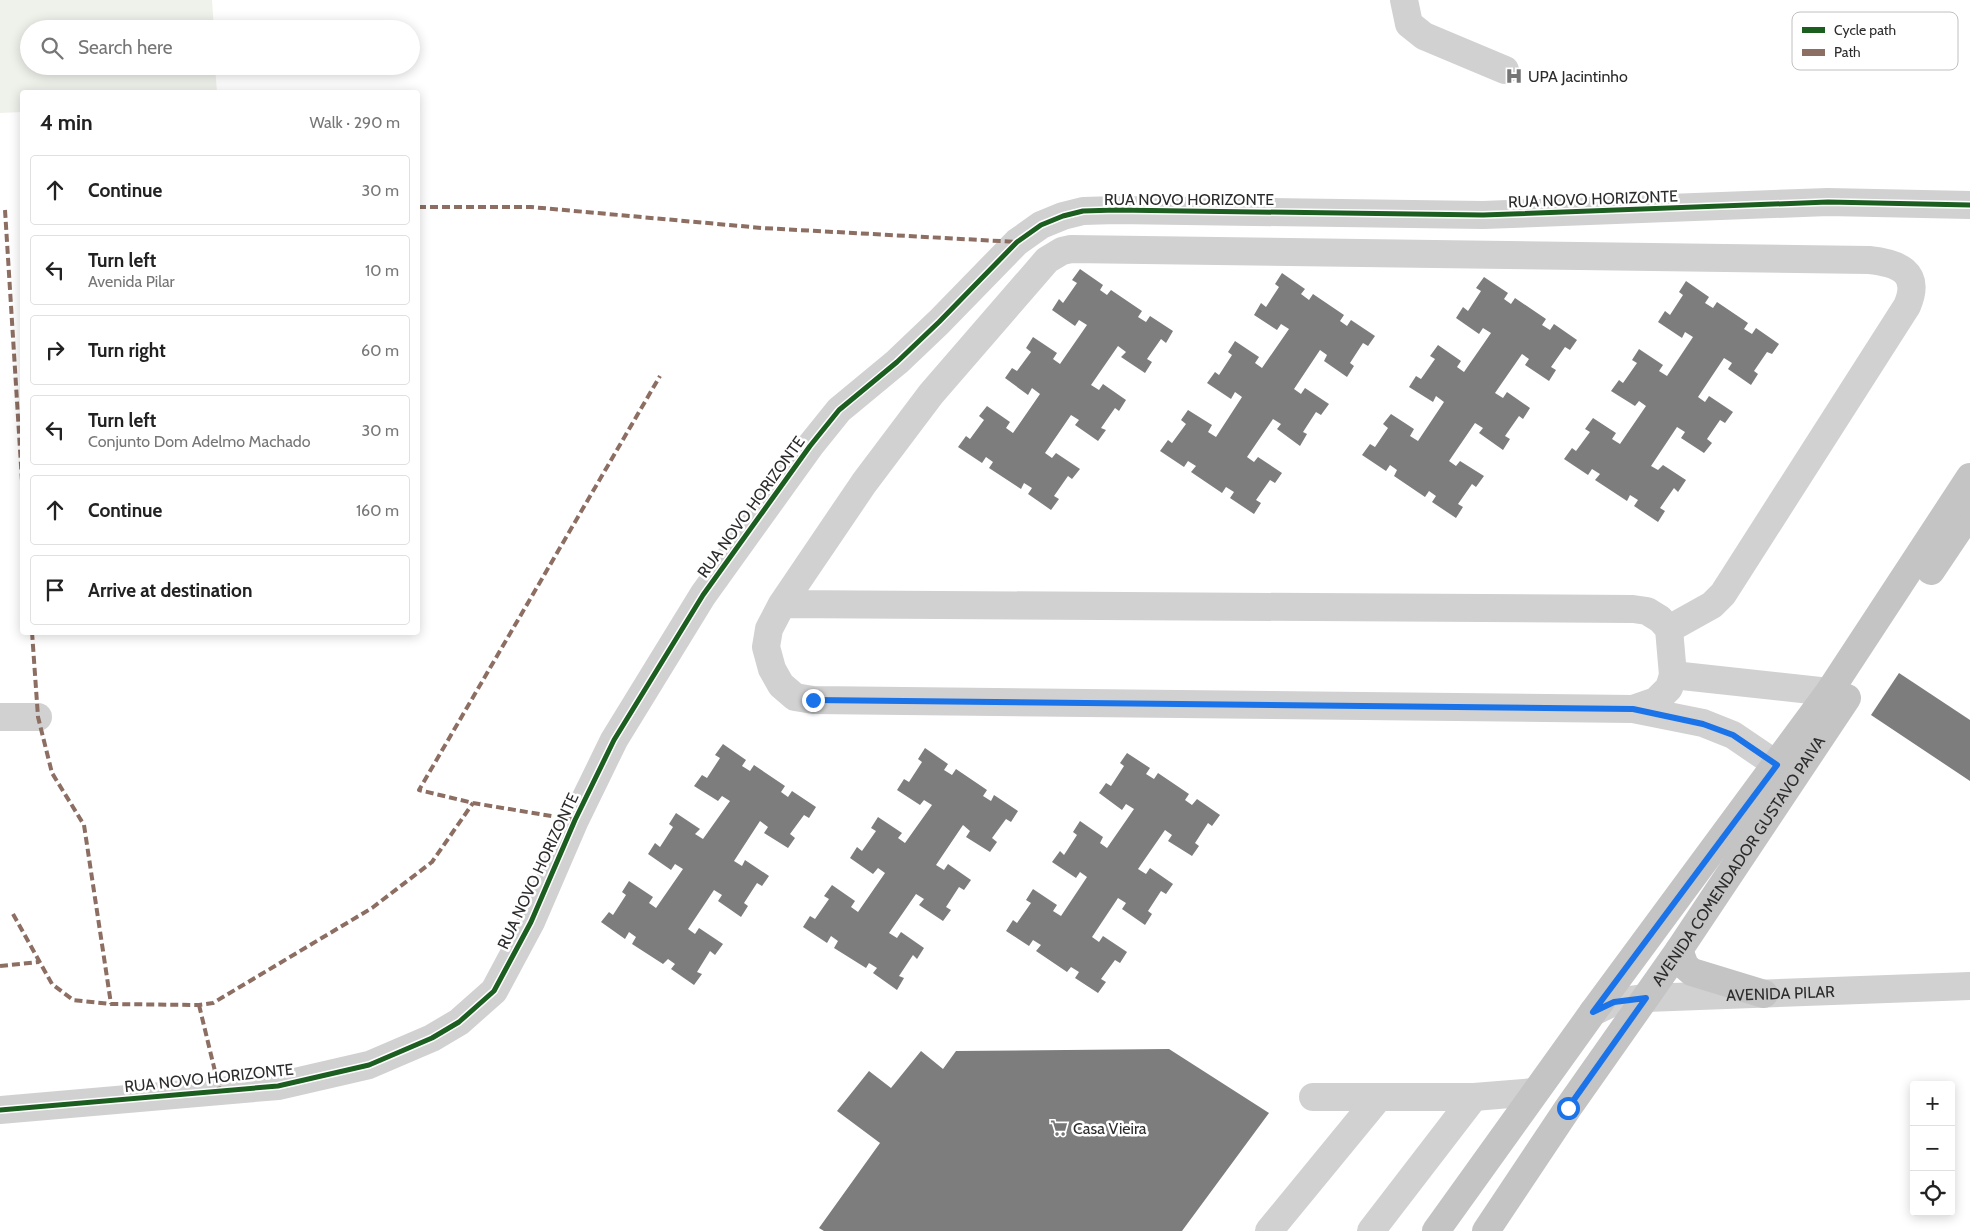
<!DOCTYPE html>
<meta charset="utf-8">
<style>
body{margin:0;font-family:Cabin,sans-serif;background:#f6f6f6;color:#222}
.controls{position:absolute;right:15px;bottom:15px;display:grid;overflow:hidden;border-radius:5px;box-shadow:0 2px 12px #0003}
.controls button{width:45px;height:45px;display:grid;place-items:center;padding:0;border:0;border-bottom:1px solid #e0e0e0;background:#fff;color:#222;font:25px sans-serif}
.stop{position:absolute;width:15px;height:15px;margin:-11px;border:4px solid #1a73e8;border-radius:50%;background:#fff}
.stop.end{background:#1a73e8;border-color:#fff;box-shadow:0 1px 5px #0008}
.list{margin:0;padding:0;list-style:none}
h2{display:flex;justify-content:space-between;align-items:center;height:65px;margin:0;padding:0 20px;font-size:21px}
h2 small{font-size:16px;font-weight:400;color:#767676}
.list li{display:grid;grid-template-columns:32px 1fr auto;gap:15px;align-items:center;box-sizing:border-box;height:70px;margin:0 10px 10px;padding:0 10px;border:1px solid #e0e0e0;border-radius:5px}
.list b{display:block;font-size:19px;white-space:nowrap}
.list p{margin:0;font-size:16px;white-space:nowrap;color:#767676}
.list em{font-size:16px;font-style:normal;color:#767676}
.icon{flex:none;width:28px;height:28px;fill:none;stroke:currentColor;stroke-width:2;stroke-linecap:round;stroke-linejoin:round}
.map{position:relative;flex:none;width:1970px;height:1231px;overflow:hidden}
.search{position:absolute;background:#fff;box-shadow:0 2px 12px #0003;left:20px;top:20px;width:400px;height:55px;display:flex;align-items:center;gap:12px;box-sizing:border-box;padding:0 18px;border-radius:28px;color:#767676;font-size:19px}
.panel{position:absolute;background:#fff;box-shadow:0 2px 12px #0003;left:20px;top:90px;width:400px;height:545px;border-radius:5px}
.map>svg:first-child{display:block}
</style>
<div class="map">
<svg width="1970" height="1231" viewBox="0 0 1970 1231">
<rect width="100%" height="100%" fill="#fff"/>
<path fill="#eff2eb" d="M0 0H212L214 29H29V66H215L217 92H22V112L0 113Z"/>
<g fill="#7d7d7d">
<path d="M1080 269 1103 285 1100 290 1107 295 1111 290 1142 311 1138 317 1146 322 1150 316 1173 331 1166 343 1161 339 1147 359 1152 362 1145 373 1121 357 1126 352 1118 346 1091 385 1099 390 1103 384 1126 400 1119 411 1115 408 1101 428 1106 430 1098 441 1075 425 1079 420 1071 415 1045 453 1052 458 1056 453 1080 469 1072 479 1068 476 1054 496 1059 499 1051 510 1028 494 1032 488 1024 483 1021 489 989 468 993 462 986 457 982 463 958 447 966 436 970 439 984 420 979 416 987 406 1010 422 1006 428 1013 433 1040 394 1032 388 1028 395 1005 378 1012 368 1017 371 1031 352 1026 348 1033 337 1057 353 1053 359 1060 364 1087 325 1079 320 1075 326 1052 310 1059 299 1063 303 1077 283 1072 280Z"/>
<path d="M1282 273 1305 289 1301 294 1309 300 1313 294 1344 315 1340 321 1347 326 1351 320 1375 336 1368 346 1363 343 1350 363 1354 366 1347 377 1324 361 1327 355 1320 350 1294 389 1301 394 1305 388 1329 404 1321 415 1316 412 1303 432 1307 434 1300 446 1277 429 1281 424 1273 419 1247 457 1254 462 1258 457 1282 473 1275 483 1270 480 1256 500 1261 503 1254 514 1230 498 1234 492 1226 487 1222 493 1191 472 1196 466 1188 461 1184 467 1160 451 1168 440 1172 443 1186 424 1181 420 1188 410 1212 425 1208 432 1216 437 1242 397 1235 392 1231 399 1207 383 1215 372 1219 375 1232 355 1228 352 1235 341 1259 357 1255 363 1262 368 1289 329 1281 324 1277 330 1254 315 1261 303 1266 307 1279 287 1275 284Z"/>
<path d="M1484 277 1508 293 1504 299 1511 304 1515 298 1546 319 1542 325 1550 330 1554 324 1577 340 1570 350 1565 347 1551 367 1556 370 1549 381 1525 365 1529 359 1522 354 1495 393 1503 398 1507 392 1530 408 1523 419 1519 416 1505 436 1510 439 1503 450 1479 433 1483 428 1475 423 1449 461 1456 466 1460 461 1484 476 1476 487 1472 484 1458 504 1463 507 1456 518 1432 502 1436 496 1429 491 1425 497 1394 476 1397 470 1390 465 1386 471 1362 455 1370 444 1375 447 1388 428 1383 424 1391 414 1414 429 1410 436 1418 441 1444 402 1436 396 1433 402 1409 387 1416 376 1421 379 1435 359 1430 356 1438 345 1461 361 1457 367 1464 372 1491 333 1483 328 1479 334 1456 318 1463 307 1468 311 1481 291 1476 288Z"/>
<path d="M1686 281 1709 297 1705 303 1713 308 1717 302 1748 323 1744 329 1752 334 1756 328 1779 344 1772 354 1767 352 1754 371 1758 374 1751 385 1728 369 1732 363 1724 358 1698 397 1705 402 1709 396 1733 412 1725 423 1720 420 1707 439 1712 443 1704 453 1681 438 1685 432 1677 427 1651 466 1658 470 1663 465 1686 480 1678 492 1674 488 1660 508 1665 511 1658 522 1634 506 1638 500 1630 495 1627 501 1595 480 1600 474 1592 469 1588 475 1564 459 1572 448 1576 451 1590 432 1585 429 1593 418 1616 433 1612 439 1620 444 1646 406 1639 401 1635 406 1611 391 1619 380 1623 383 1637 363 1632 360 1639 349 1663 365 1659 371 1667 376 1693 337 1685 332 1682 338 1658 322 1665 311 1670 315 1683 295 1679 292Z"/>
<path d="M1899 673 1970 720V781L1871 715Z"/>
<path d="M723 744 746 760 742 766 750 771 754 765 785 786 781 792 788 797 792 791 816 807 809 818 804 815 790 834 795 838 788 848 764 833 768 827 760 821 734 861 742 866 745 860 769 876 762 886 757 883 744 903 748 906 741 917 718 901 722 895 714 890 688 929 695 934 699 928 723 944 715 955 710 951 697 972 702 974 694 985 671 969 675 964 668 959 663 964 632 944 636 937 629 932 625 939 601 922 609 912 613 915 626 895 622 892 629 881 653 897 649 903 656 908 683 869 675 864 671 870 648 854 655 843 660 847 673 827 669 824 676 813 700 829 695 834 703 839 730 801 722 796 718 801 694 786 702 775 707 778 720 758 715 755Z"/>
<path d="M925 748 948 764 944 770 952 775 956 769 987 790 983 796 991 801 994 795 1018 811 1011 822 1006 819 992 838 997 842 990 852 966 837 970 831 963 825 936 865 944 870 948 864 971 880 964 890 959 887 946 907 951 910 943 921 919 905 924 899 916 894 889 933 897 938 901 932 924 948 917 959 913 955 899 976 904 978 897 990 873 973 877 968 869 963 866 968 834 948 838 941 831 936 827 943 803 927 810 916 815 919 829 899 824 896 832 885 855 901 851 907 858 912 885 873 878 868 873 874 850 858 857 847 862 851 876 831 871 828 878 817 902 833 898 838 905 843 932 805 924 800 920 805 897 790 904 779 909 782 922 762 918 759Z"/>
<path d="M1127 753 1150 768 1146 774 1154 779 1158 773 1189 794 1185 800 1192 805 1197 799 1220 815 1212 826 1208 823 1195 843 1199 846 1192 856 1168 841 1172 835 1165 830 1138 869 1146 874 1150 868 1173 884 1166 894 1161 891 1148 911 1152 914 1145 925 1122 909 1126 903 1118 898 1092 937 1099 942 1103 936 1127 952 1120 963 1115 960 1101 979 1106 982 1098 993 1075 978 1079 972 1071 967 1067 972 1036 951 1041 945 1033 940 1029 946 1006 931 1013 920 1017 923 1031 903 1026 900 1033 889 1057 905 1053 911 1061 916 1087 877 1080 872 1076 878 1052 862 1060 851 1064 855 1077 835 1073 832 1080 821 1103 837 1100 843 1107 848 1134 809 1126 804 1122 810 1099 793 1106 783 1111 786 1124 766 1120 763Z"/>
<path d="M1169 1049 1269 1113 1182 1231H824L819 1228 880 1143 837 1111 869 1071 891 1088 921 1051 943 1069 956 1051Z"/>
</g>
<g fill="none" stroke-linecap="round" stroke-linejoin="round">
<g stroke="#d1d1d1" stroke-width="28">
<path d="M1404 0 1409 24 1424 36 1505 70"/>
<path d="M782 604 1633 609 1647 611 1660 619 1669 629 1673 675 1669 688 1656 701 1633 709 813 700 795 697 781 685 772 669 766 647 769 629 782 604 864 483 931 394 1047 260 1062 251 1071 249 1869 260C1897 263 1922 271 1907 306L1723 594 1712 605 1669 629"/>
<path d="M1673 675 1829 692"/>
<path d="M1633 709 1703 723 1733 735 1777 765"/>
<path d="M0 717H38"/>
<path id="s1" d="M1593 1012 1614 1002 1646 998 1970 986"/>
<path d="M1313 1097H1474L1535 1092"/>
<path d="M0 1110 278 1086 369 1065 432 1038 459 1022 494 991 531 922 575 820 614 740 703 595 810 446 839 410 897 362 939 322 1017 242 1041 225 1063 216 1083 211 1116 210 1483 215 1828 202 1970 205"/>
<path d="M1269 1231 1379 1097"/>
<path d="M1371 1231 1474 1097"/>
</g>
<g stroke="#c4c4c4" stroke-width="28">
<path d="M1931 571 1970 513"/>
<path d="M1679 950 1685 966 1692 972 1764 994"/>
<path d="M1436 1231 1593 1012 1829 692 1970 477"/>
<path id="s2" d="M1486 1231 1568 1108 1679 950 1847 698"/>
</g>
<g stroke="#8d6e63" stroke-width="4" stroke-dasharray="8 4" stroke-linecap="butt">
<path d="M418 207H531L762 228 1017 242"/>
<path d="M5 210 22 481"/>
<path d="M32 632 38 717 52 773 84 825 111 1004"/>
<path d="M575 820 473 803 419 790 660 376"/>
<path d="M13 914 52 984 73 1000 111 1004 199 1005 213 1003 372 908 432 862 473 803"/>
<path d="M0 966 39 962"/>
<path d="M199 1005 220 1092"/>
</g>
<g stroke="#fff" stroke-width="8">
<path id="cycleway" d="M0 1110 278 1086 369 1065 432 1038 459 1022 494 991 531 922 575 820 614 740 703 595 810 446 839 410 897 362 939 322 1017 242 1041 225 1063 216 1083 211 1116 210 1483 215 1828 202 1970 205"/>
</g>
<use href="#cycleway" stroke="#1b5e20" stroke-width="5"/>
</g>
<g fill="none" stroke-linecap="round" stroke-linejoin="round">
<path stroke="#1a73e8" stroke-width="6" d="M813 700 1633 709 1703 724 1733 735 1777 765 1593 1012 1614 1002 1646 998 1568 1108"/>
</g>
<defs>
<g id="hospital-bare" transform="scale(1.35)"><path d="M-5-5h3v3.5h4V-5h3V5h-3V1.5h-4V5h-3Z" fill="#767676" stroke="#fff" stroke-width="2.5" paint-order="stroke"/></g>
<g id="supermarket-bare" transform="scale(1.35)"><path d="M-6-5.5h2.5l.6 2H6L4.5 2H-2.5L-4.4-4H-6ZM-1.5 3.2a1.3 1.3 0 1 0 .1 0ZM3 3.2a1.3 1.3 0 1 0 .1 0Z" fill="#767676" stroke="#fff" stroke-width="2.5" paint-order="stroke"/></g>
</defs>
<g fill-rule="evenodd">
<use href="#hospital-bare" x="1514" y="76"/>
<use href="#supermarket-bare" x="1059" y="1128"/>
</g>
<g text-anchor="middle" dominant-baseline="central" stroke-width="5" stroke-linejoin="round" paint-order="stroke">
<g font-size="16" fill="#2c2c2c" stroke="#fff" text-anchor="start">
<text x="1528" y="76">UPA Jacintinho</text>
<text x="1073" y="1128">Casa Vieira</text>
</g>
<g font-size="16" fill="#2c2c2c" stroke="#fff">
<text x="1189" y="199">RUA NOVO HORIZONTE</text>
<text transform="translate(1593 199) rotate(-2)">RUA NOVO HORIZONTE</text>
<text transform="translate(751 507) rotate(-54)">RUA NOVO HORIZONTE</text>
<text stroke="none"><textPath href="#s2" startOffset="448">AVENIDA COMENDADOR GUSTAVO PAIVA</textPath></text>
<text transform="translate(538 871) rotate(-65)">RUA NOVO HORIZONTE</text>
<text stroke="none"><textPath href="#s1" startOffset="190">AVENIDA PILAR</textPath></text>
<text transform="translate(209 1078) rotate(-6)">RUA NOVO HORIZONTE</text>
</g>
</g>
<rect x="1792" y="12" width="166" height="58" rx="8" fill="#fff" stroke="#c0c0c0" stroke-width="1"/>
<rect x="1802" y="27" width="23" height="6" fill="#1b5e20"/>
<rect x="1802" y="49" width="23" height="7" fill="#8d6e63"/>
<g font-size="14" fill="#2c2c2c">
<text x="1834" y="35">Cycle path</text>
<text x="1834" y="57">Path</text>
</g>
</svg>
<div class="controls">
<button>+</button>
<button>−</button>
<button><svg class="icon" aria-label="locate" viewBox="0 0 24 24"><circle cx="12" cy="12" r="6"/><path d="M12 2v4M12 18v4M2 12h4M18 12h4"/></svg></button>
</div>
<div class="stop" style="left:1568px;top:1108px"></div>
<div class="stop end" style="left:813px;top:700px"></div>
<div class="search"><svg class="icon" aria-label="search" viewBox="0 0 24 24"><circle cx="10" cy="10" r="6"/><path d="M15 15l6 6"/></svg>Search here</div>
<section class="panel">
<h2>4 min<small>Walk · 290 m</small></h2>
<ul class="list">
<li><svg class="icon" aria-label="ahead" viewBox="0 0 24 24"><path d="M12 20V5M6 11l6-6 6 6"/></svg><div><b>Continue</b></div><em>30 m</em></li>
<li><svg class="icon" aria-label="left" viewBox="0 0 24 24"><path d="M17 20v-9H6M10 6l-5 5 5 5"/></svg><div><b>Turn left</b><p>Avenida Pilar</p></div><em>10 m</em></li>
<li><svg class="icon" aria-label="right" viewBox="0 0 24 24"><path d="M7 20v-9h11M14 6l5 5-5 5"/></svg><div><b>Turn right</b></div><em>60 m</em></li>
<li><svg class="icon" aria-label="left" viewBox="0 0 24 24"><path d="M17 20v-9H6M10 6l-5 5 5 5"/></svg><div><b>Turn left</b><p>Conjunto Dom Adelmo Machado</p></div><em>30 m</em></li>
<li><svg class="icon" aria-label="ahead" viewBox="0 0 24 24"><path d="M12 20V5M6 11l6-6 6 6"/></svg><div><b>Continue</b></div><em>160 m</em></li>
<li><svg class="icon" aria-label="arrive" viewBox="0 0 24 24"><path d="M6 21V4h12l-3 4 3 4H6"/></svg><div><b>Arrive at destination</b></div></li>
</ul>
</section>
</div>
